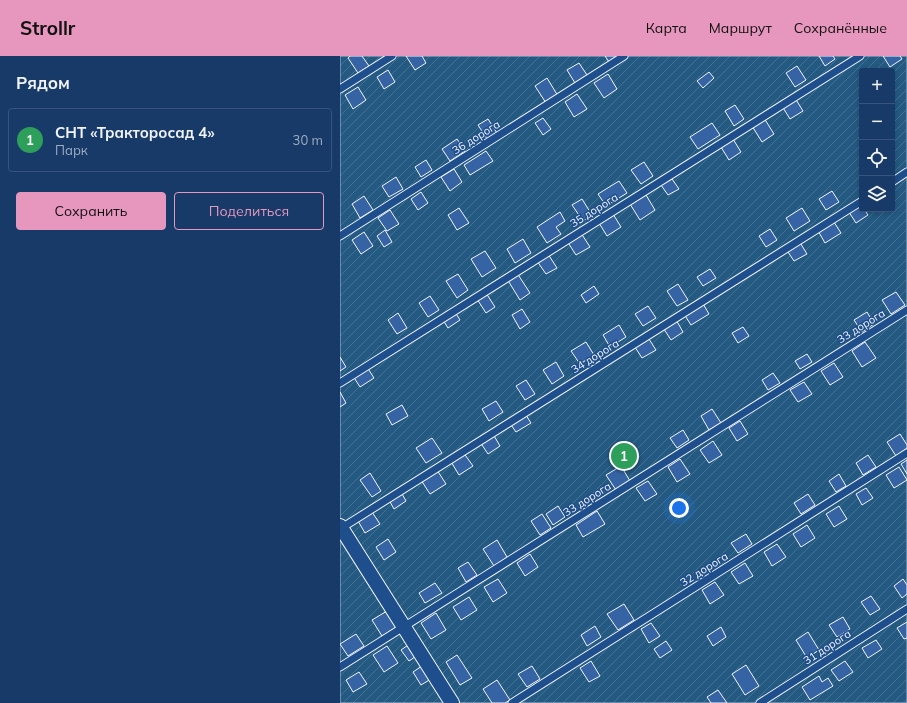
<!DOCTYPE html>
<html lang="ru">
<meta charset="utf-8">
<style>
body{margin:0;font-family:Mulish,sans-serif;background:#20416f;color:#f1f3f6}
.controls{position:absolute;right:12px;top:12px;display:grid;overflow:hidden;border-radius:4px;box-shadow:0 2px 6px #0003}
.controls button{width:36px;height:36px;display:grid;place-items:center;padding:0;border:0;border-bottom:1px solid #36547d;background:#173a69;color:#f1f3f6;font:20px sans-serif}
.you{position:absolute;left:339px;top:452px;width:14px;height:14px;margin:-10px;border:3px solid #fff;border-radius:50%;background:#1a73e8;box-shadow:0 0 0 6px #1a73e833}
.badge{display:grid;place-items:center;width:26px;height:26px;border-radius:50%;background:#e797bd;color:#fff;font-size:13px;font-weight:700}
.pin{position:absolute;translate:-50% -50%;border:2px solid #fff;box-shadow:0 1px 4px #0006}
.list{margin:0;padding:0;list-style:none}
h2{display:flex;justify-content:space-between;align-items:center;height:52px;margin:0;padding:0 16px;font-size:17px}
h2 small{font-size:13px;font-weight:400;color:#9eadc0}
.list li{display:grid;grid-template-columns:26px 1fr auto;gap:12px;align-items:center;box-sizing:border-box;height:64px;margin:0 8px 8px;padding:0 8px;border:1px solid #36547d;border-radius:4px}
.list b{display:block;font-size:15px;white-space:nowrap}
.list p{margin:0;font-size:13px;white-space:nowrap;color:#9eadc0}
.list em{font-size:13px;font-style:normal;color:#9eadc0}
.actions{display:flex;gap:8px;padding:12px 16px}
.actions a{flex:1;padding:9px 0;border:1px solid #e797bd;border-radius:4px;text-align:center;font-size:14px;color:#e797bd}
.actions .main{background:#e797bd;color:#111}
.icon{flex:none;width:22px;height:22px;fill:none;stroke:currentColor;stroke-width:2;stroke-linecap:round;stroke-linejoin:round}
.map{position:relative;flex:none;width:567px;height:647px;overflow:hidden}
header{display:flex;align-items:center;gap:24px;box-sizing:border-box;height:56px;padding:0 20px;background:#e797bd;color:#111}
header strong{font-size:19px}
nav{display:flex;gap:22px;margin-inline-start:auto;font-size:14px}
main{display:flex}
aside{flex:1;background:#173a69}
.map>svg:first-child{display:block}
</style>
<header>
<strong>Strollr</strong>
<nav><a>Карта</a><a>Маршрут</a><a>Сохранённые</a></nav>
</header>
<main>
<aside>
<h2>Рядом<small></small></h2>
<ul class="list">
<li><span class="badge" style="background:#2e9e5b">1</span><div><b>СНТ «Тракторосад 4»</b><p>Парк</p></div><em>30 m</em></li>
</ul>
<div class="actions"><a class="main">Сохранить</a><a>Поделиться</a></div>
</aside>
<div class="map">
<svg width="567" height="647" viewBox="0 0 567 647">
<defs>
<pattern id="garden-furrows" width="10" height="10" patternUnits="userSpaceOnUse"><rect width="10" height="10" fill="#245a82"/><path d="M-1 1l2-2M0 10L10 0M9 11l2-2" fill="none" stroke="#447295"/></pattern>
</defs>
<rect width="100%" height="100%" fill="#1f4e8c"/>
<path fill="url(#garden-furrows)" stroke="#a8bbd7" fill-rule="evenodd" d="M0 0H567V647H0ZM522 15H552V153H522Z"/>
<g fill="#3563a3" stroke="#f2f6ff">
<path d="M10 0H22L29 10 18 17 8 2Z"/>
<path d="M66 0H82L86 7 75 14Z"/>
<path d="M265 0H278L269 6Z"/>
<path d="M479 0H493L495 3 485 10Z"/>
<path d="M543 0H560L562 3 550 11Z"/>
<path d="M239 7 247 19 235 27 227 14Z"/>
<path d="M457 10 466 24 455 31 446 17Z"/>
<path d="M48 14 55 26 44 33 37 21Z"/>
<path d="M369 16 374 22 363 32 357 25Z"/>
<path d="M268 18 277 33 264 42 254 27Z"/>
<path d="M207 22 218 40 206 47 195 30Z"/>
<path d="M18 31 26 44 13 53 5 39Z"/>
<path d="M237 38 247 53 234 61 225 46Z"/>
<path d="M455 42 463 55 450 63 442 50Z"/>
<path d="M395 49 404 63 394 70 385 55Z"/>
<path d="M203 62 211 73 203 79 195 67Z"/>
<path d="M424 62 434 78 422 86 412 70Z"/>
<path d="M148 63 157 77 147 83 138 69Z"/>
<path d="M372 67 380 79 358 93 350 81Z"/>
<path d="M117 83 125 95 110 105 102 93Z"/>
<path d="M393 83 401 96 389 104 381 91Z"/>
<path d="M146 95 153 105 130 119 124 109Z"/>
<path d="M86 104 92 114 81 121 75 111Z"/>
<path d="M304 106 313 120 301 128 291 114Z"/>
<path d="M114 113 122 126 110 135 101 121Z"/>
<path d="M56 121 63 133 49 141 42 130Z"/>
<path d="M332 123 339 133 328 139 321 129Z"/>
<path d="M279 125 287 137 266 150 258 138Z"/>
<path d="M492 135 499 146 486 154 479 143Z"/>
<path d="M81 136 88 147 78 154 71 143Z"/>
<path d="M306 139 315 154 300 164 290 148Z"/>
<path d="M24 140 33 154 20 162 12 148Z"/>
<path d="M242 143 252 159 243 165 232 149Z"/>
<path d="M520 145 522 149V153H524L528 159 516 167 507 153Z"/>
<path d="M119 152 129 167 117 174 108 159Z"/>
<path d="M462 152 470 165 454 175 446 162Z"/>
<path d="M50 154 59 168 47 175 38 162Z"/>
<path d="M220 156 225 165 216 171 221 178 207 187 197 171Z"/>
<path d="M273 158 281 171 267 180 259 167Z"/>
<path d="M492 163 501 177 485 187 477 173Z"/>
<path d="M430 173 437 184 426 191 419 180Z"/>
<path d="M45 174 52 186 44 191 37 180Z"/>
<path d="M24 176 33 190 21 198 12 184Z"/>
<path d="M241 177 250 191 236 199 227 185Z"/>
<path d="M183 183 191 197 175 207 167 193Z"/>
<path d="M459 185 467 198 454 205 446 193Z"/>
<path d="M145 195 156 212 142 221 131 203Z"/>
<path d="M208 198 217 212 206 218 197 205Z"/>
<path d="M370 213 376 222 363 230 357 221Z"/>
<path d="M177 217 190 237 180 244 167 223Z"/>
<path d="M118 218 128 234 117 242 106 225Z"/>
<path d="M338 228 348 244 337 250 327 235Z"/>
<path d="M254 230 259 238 246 247 241 239Z"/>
<path d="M556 236 565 249 551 258 542 244Z"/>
<path d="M146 237 155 251 146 257 137 243Z"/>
<path d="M90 240 99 254 88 261 79 247Z"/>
<path d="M362 246 369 258 351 269 344 258Z"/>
<path d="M308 250 316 262 303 270 295 258Z"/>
<path d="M182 253 190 266 180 273 172 259Z"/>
<path d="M115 256 120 264 108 272 103 264Z"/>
<path d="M527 256 534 268 522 276 514 264Z"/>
<path d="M58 257 67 272 57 278 48 264Z"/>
<path d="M335 262 343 276 331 284 322 270Z"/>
<path d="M279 269 286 281 270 291 263 279Z"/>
<path d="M403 271 409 280 398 287 392 277Z"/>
<path d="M307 280 316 294 302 302 293 288Z"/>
<path d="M246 286 254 299 240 308 231 295Z"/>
<path d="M525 286 536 302 522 311 512 295Z"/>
<path d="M467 298 472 306 460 313 455 305Z"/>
<path d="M0 301 6 311 0 315Z"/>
<path d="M216 306 224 320 212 328 203 314Z"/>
<path d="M494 307 503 321 490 329 481 315Z"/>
<path d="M27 311 34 322 20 331 13 320Z"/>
<path d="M433 317 440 327 428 334 422 324Z"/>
<path d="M186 324 195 338 185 344 176 330Z"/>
<path d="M464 326 472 338 458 346 450 334Z"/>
<path d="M0 336 6 347 0 351Z"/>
<path d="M156 345 163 356 149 365 142 353Z"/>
<path d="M62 349 68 360 52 369 46 358Z"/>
<path d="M372 353 381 367 369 374 361 360Z"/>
<path d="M184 356 191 367 176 376 169 366Z"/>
<path d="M400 365 408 378 397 385 389 372Z"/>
<path d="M343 374 349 384 337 392 330 382Z"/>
<path d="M153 378 160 390 148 398 140 386Z"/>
<path d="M560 378 567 389V392L556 400 547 386Z"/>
<path d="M92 382 102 397 86 407 76 392Z"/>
<path d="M373 385 382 399 369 407 360 394Z"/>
<path d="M123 396 133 410 119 419 110 404Z"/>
<path d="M528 399 536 411 523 419 516 407Z"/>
<path d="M340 403 350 418 337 426 328 411Z"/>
<path d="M567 404V418L561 408Z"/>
<path d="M281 410 290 425 276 434 266 419Z"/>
<path d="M559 411 567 424 554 432 546 419Z"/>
<path d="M97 414 106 428 90 438 81 424Z"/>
<path d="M30 417 41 435 32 441 20 424Z"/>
<path d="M499 418 506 430 496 436 489 425Z"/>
<path d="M308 425 317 438 305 445 296 432Z"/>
<path d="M526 432 533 442 522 449 516 438Z"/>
<path d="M61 436 66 445 54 453 49 444Z"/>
<path d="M468 438 475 449 461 458 454 447Z"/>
<path d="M218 450 225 461 213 469 206 458Z"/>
<path d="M499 450 507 463 494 471 486 458Z"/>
<path d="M257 455 265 468 243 481 236 469Z"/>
<path d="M32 456 40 468 25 477 18 465Z"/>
<path d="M202 458 211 472 200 479 191 465Z"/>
<path d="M467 469 475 482 461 491 453 478Z"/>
<path d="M406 478 412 488 398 497 391 487Z"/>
<path d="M48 483 56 496 44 504 36 491Z"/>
<path d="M157 484 167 501 154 510 143 493Z"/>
<path d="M437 488 446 501 432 510 424 496Z"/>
<path d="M190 498 198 511 185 520 177 507Z"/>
<path d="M128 506 137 519 126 526 118 512Z"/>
<path d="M405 507 413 520 399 528 391 516Z"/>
<path d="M158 523 167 537 153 546 144 531Z"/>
<path d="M563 523 567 529V538L562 542 554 530Z"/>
<path d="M375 526 384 539 370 548 362 534Z"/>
<path d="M95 527 102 537 85 547 79 537Z"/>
<path d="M531 540 540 553 530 559 521 546Z"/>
<path d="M129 541 137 554 121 564 113 551Z"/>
<path d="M284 548 294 564 278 574 267 558Z"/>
<path d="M47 555 56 571 42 580 32 564Z"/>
<path d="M96 557 106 574 91 583 81 567Z"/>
<path d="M503 561 510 573 497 581 489 569Z"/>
<path d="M567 566V582L564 583 557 572Z"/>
<path d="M311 567 320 580 309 587 301 573Z"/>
<path d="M255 570 261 581 247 590 241 579Z"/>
<path d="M381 571 386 581 373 590 367 580Z"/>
<path d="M468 576 479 594 467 602 456 584Z"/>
<path d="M16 578 24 590 8 600 0 588Z"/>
<path d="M536 584 542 593 528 602 522 592Z"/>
<path d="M326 585 332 594 320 602 314 593Z"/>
<path d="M71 587 78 599 69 605 61 594Z"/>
<path d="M47 590 58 607 44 616 33 599Z"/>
<path d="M117 599 132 622 120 629 106 606Z"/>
<path d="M251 605 260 620 249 626 240 612Z"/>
<path d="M505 605 513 616 499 625 491 614Z"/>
<path d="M406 609 419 630 405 639 392 618Z"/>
<path d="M82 610 91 623 81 629 73 616Z"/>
<path d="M192 610 200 623 187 631 178 618Z"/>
<path d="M19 616 27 628 13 636 6 624Z"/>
<path d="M479 620 482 626 488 622 493 630 470 644 462 631Z"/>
<path d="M157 624 170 644 165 647H152L143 633Z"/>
<path d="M378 634 387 647H371L367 641Z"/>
</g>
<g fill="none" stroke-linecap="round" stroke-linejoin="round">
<g stroke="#f2f6ff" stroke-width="9">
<g id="lane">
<path d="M0 33 52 0"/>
<path d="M552 126 567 116"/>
<path d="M0 180 284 0"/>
<path d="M0 327 520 0"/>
<path d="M0 473 522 145"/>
<path d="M0 611 567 254"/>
<path d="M172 647 567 397"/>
<path d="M420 647 567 553"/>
</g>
</g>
<g stroke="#f2f6ff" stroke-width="16">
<path id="street" d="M0 470 112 647"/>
</g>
<use href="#lane" stroke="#1f4e8c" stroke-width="7"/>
<use href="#street" stroke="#1f4e8c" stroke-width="14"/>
</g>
<g text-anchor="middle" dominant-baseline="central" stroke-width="3" stroke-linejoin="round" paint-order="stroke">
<g font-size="11" fill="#f2f6ff" stroke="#1f4e8c">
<text transform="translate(136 81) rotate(-32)">36 дорога</text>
<text transform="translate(254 154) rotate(-32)">35 дорога</text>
<text transform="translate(521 270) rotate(-32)">33 дорога</text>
<text transform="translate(255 300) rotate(-32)">34 дорога</text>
<text transform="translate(247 443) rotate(-32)">33 дорога</text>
<text transform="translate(364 513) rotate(-32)">32 дорога</text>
<text transform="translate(487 591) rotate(-33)">31 дорога</text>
</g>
</g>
</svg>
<div class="controls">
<button>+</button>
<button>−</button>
<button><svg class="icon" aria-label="locate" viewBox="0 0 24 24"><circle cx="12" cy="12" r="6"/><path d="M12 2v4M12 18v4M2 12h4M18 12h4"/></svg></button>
<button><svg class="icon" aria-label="layers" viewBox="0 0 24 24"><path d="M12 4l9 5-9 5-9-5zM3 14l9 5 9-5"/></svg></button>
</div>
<div class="you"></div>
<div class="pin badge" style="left:284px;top:400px;background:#2e9e5b">1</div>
</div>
</main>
